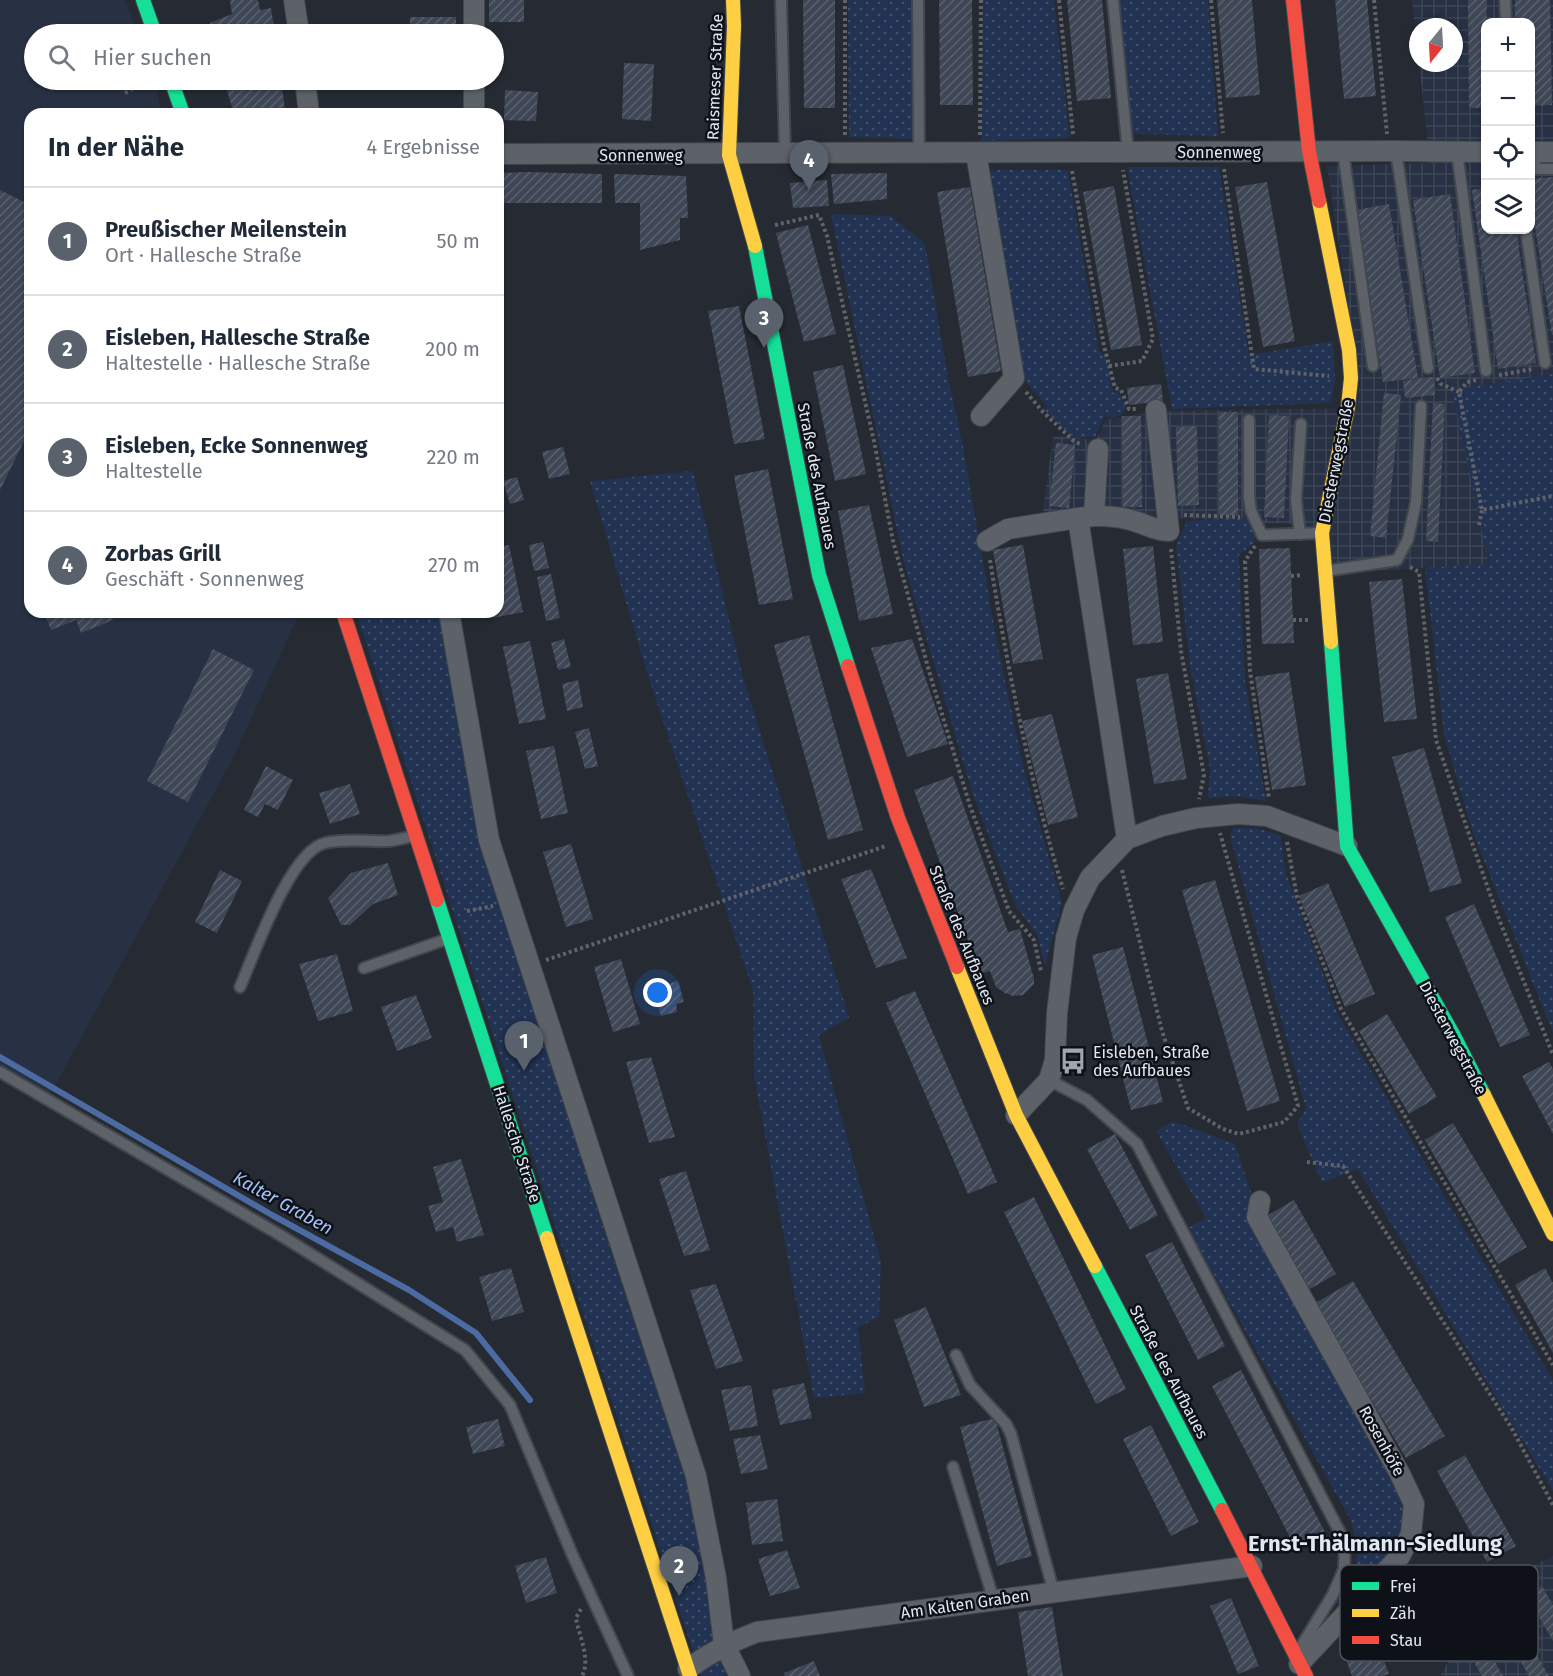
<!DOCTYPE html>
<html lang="de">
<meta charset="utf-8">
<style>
body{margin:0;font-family:"Fira Sans",sans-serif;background:#f2f2f3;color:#1f2937}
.controls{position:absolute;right:18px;top:18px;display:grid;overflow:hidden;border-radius:12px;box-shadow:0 2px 4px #0004}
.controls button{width:54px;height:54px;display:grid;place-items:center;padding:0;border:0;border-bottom:2px solid #e0e1e3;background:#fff;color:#1f2937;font:30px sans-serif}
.compass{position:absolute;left:1409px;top:18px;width:54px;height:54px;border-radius:50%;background:#fff;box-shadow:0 2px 4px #0004;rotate:198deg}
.you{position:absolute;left:658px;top:993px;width:21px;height:21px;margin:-15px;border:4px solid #fff;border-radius:50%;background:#1a73e8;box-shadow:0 0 0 9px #1a73e833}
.badge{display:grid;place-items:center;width:39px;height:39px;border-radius:50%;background:#59616d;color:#fff;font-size:20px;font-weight:700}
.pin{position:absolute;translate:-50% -50px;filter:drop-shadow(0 2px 3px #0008)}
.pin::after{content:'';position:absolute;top:32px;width:21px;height:18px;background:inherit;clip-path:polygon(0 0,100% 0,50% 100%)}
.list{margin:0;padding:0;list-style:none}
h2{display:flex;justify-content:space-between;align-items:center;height:78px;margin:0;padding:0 24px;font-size:26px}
h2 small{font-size:20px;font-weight:400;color:#747a83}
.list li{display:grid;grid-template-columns:39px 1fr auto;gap:18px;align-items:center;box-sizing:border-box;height:108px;padding:0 24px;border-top:2px solid #e0e1e3}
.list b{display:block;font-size:22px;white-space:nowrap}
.list p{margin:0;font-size:20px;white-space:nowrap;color:#747a83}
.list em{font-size:20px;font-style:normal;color:#747a83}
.icon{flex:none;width:33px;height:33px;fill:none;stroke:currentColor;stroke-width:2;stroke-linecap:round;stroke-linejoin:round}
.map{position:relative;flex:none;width:1553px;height:1676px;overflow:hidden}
.search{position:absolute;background:#fff;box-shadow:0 2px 4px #0004;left:24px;top:24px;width:480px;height:66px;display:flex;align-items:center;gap:15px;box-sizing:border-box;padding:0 21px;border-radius:33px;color:#747a83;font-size:22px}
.panel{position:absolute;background:#fff;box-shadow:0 2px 4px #0004;left:24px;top:108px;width:480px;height:510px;border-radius:18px}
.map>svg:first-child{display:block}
</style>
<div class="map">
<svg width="1553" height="1676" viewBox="0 0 1553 1676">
<defs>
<pattern id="industrial-grid" width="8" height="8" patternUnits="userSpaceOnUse" patternTransform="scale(1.5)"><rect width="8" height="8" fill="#273143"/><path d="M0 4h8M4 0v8" fill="none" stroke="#3c4555"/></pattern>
<pattern id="park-dots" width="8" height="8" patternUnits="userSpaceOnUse" patternTransform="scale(1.5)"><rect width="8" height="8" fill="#213252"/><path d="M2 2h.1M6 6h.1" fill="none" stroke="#41506b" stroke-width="1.8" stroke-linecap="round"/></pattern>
<pattern id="building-hatch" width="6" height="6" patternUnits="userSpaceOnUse" patternTransform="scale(1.5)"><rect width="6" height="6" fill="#3f4655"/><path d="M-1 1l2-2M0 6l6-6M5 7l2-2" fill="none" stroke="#5a616e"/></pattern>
</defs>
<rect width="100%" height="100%" fill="#262a32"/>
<path fill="#273143" d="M0 0H125L138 34H34V80H154L162 114H30V612H300L233 758 48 1099 0 1070Z"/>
<g fill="url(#industrial-grid)" fill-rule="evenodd">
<path d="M1412 0H1553V374L1453 391 1489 565 1338 572 1306 525 1043 511 1053 436 1096 440 1106 419 1166 411 1357 408 1360 382 1327 166 1430 163 1419 63H1454V27H1418V56ZM1486 22H1530V230H1486Z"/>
<path d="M1553 1556V1676H1440L1463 1635 1508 1577Z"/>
</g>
<g fill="url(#park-dots)">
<path d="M848 0H912V139L849 137Z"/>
<path d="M983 0H1054L1070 138 982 141Z"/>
<path d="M1119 0H1208L1218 136 1132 134Z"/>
<path d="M1127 167H1219L1249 355 1333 341 1335 380 1331 403 1172 409Z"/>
<path d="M987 170H1068L1099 351 1106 358 1113 393 1118 392 1126 408 1120 416 1104 417 1095 437 1074 438 1043 409 1047 406 1019 374Z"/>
<path d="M831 214 891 216 925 243 949 383 962 441 997 642 1024 770 1062 903 1045 966 1037 935 1015 905 973 795 904 563Z"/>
<path d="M1553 374V1033L1473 833 1444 735 1425 568 1489 564 1452 390Z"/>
<path d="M693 471 743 677 849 1018 819 1035 881 1262 879 1317 858 1327 865 1393 814 1398 754 1076 753 991 648 676 590 481Z"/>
<path d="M1250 518 1256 531 1254 543 1239 555 1245 681 1266 801 1237 796 1208 798 1210 769 1190 666 1176 545 1187 521Z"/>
<path d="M356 612H440L480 842 612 1255 693 1501 715 1629 712 1635 727 1676H701Z"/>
<path d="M1233 828H1256L1280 835 1286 873 1338 1015 1553 1380V1491L1358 1169 1322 1183 1297 1124 1306 1108 1230 836Z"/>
<path d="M1173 1121 1235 1144 1253 1198 1246 1211 1397 1487C1399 1496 1403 1506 1404 1515 1407 1548 1363 1587 1341 1609L1336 1602C1358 1569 1362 1560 1351 1521L1188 1228 1206 1218 1156 1131Z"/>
</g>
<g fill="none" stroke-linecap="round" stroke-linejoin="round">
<path stroke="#4c6ba3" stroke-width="6" d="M0 1057 272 1215 409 1290 476 1333 530 1400"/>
</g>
<g fill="url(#building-hatch)">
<path d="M230 0H258L260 10 271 8 275 34H213L210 23 232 14Z"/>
<rect x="489" y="0" width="35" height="22"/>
<path d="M803 0H835V108H804Z"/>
<path d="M939 0H972L973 105H940Z"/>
<path d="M1067 0H1102L1111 98 1077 101Z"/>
<path d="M1217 0H1252L1260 95 1226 98Z"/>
<path d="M1335 0H1367L1376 96 1344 99Z"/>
<path d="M1468 0H1487L1485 108H1469Z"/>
<path d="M1515 0H1550L1552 105 1530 106V22H1515Z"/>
<rect x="410" y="17" width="46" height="17"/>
<path d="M624 63 654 64 651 121 622 119Z"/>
<path d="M224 80H281L285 110 280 114H234Z"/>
<path d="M505 90 538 92 536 121 504 120Z"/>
<rect x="424" y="110" width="31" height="4"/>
<path d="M526 172 602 174V203H498V173Z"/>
<path d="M887 173V199L834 204 831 174Z"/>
<path d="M614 174 686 176 688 218H680V240L640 250V203H615Z"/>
<path d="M1553 177V335H1552L1530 195V179Z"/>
<path d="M827 180 829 206 793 208 790 183Z"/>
<path d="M1267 182 1295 341 1263 347 1235 187Z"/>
<path d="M1114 186 1142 345 1111 350 1083 192Z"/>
<path d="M970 187 1001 371 968 377 937 192Z"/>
<path d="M1485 188V230H1516L1536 363 1498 369 1472 190Z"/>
<path d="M0 190 30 205V429L0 490Z"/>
<path d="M1450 194 1475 373 1440 378 1413 200Z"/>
<path d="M1389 204 1418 378 1383 382 1356 210Z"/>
<path d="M808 225 836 334 804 342 776 233Z"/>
<path d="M739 306 765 439 734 444 708 311Z"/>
<path d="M843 365 866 474 835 481 813 372Z"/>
<path d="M1434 377 1435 395 1405 398 1403 381Z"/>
<path d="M1161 384 1163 401 1129 405 1127 388Z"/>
<path d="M1384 393 1401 395 1386 538 1370 536Z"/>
<path d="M1433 403 1445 404 1438 542 1426 541Z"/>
<rect x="1219" y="412" width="19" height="103"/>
<path d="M1269 415 1289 416 1284 518 1264 517Z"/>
<path d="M1122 416H1141L1142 507H1123Z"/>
<path d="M1197 426 1199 505 1178 506 1176 427Z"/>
<path d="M1056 443 1075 445 1069 508 1049 506Z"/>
<path d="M563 447 570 474 549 479 542 452Z"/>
<path d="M768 469 793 599 759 605 734 476Z"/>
<path d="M517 477 524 500 510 504 503 481Z"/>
<path d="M869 505 893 614 859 621 838 511Z"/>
<path d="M543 542 549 568 534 571 529 545Z"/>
<path d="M509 545 523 612 493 618 491 612H498V547Z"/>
<path d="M1023 545 1043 659 1013 664 993 550Z"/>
<path d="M1153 546 1163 642 1133 645 1123 549Z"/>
<path d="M1290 548 1294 643 1262 644 1259 549Z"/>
<path d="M551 574 560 618 546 621 537 577Z"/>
<path d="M1402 579 1417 719 1384 722 1369 582Z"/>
<path d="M44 612H110L113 620 81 633 76 620 51 630Z"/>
<path d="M809 635 863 830 828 840 774 645Z"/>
<path d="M564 639 571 667 558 670 551 643Z"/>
<path d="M912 639 948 744 907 757 871 648Z"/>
<path d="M530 641 546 719 519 724 503 647Z"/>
<path d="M213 649 254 670 188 802 147 781Z"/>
<path d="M1289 672 1306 785 1272 790 1255 677Z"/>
<path d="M1168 673 1187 779 1154 784 1136 679Z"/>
<path d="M578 680 583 707 567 711 562 684Z"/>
<path d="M1052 714 1078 817 1048 825 1022 721Z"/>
<path d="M589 728 598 766 585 769 575 732Z"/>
<path d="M554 746 568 813 541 819 526 751Z"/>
<path d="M1424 748 1462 883 1430 892 1392 757Z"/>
<path d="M266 766 293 780 278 810 265 804 258 817 244 810Z"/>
<path d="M953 776 1008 932 1020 929 1034 979V984L1023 995 1013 996 1005 993 996 987 990 971 972 976 962 948 970 946 914 790Z"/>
<path d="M350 784 360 814 330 824 319 793Z"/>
<path d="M571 844 593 919 566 927 543 852Z"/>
<path d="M388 863 398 895 373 904 350 925H341L328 898 351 873Z"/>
<path d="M871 869 907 958 876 968 841 879Z"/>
<path d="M220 870 242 881 217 933 195 922Z"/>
<path d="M1215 880 1280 1101 1247 1111 1182 890Z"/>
<path d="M1328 883 1375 994 1345 1007 1299 896Z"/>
<path d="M1474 904 1530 1035 1500 1047 1445 917Z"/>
<path d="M1123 947 1163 1102 1131 1110 1092 955Z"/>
<path d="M337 954 353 1011 318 1021 299 964Z"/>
<path d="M621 959 640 1024 613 1032 594 967Z"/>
<path d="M678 981 684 1002 676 1004 677 1012 661 1016 653 988Z"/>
<path d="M915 991 997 1182 968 1194 886 1003Z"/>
<path d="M416 995 432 1038 397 1051 381 1007Z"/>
<path d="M1387 1014 1437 1097 1409 1114 1359 1031Z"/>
<path d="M651 1057 675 1137 649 1143 626 1062Z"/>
<path d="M1549 1062 1553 1069V1134L1522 1076Z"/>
<path d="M1453 1123 1527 1247 1498 1264 1425 1140Z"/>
<path d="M1115 1134 1158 1215 1130 1230 1087 1149Z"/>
<path d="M461 1159 484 1235 457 1242 453 1227 436 1232 428 1206 443 1202 433 1167Z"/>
<path d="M686 1171 710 1250 684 1256 659 1179Z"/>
<path d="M1034 1197 1126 1389 1096 1404 1004 1212Z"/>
<path d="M1294 1200 1336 1274 1308 1290 1265 1217Z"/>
<path d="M1172 1242 1225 1346 1198 1360 1145 1255Z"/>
<path d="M511 1268 524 1312 492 1321 479 1277Z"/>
<path d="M1545 1268 1553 1283V1353L1515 1285Z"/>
<path d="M1353 1281 1445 1436 1406 1458 1314 1304Z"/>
<path d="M716 1284 743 1361 716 1369 690 1290Z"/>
<path d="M926 1307 961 1395 924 1407 894 1320Z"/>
<path d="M1241 1370 1326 1534 1296 1549 1212 1386Z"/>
<path d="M804 1383 812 1418 780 1425 772 1390Z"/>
<path d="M751 1385 758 1426 730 1431 721 1390Z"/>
<path d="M995 1418 1032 1556 997 1566 960 1427Z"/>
<path d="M498 1419 505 1446 473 1454 466 1427Z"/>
<path d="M1151 1425 1199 1522 1171 1536 1123 1439Z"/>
<path d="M760 1435 768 1469 741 1474 733 1439Z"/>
<path d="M1465 1455 1516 1546 1487 1562 1437 1471Z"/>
<path d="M777 1499 783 1541 752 1545 746 1503Z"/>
<path d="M787 1550 800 1588 770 1596 758 1559Z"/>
<path d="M546 1557 557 1593 526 1603 515 1566Z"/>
<path d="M1542 1586 1553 1605V1641L1526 1595Z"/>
<path d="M1231 1598 1259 1666 1238 1674 1210 1606Z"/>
<path d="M1052 1607 1063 1676H1028L1018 1612Z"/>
<path d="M1509 1607 1549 1676H1529L1494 1615Z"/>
<path d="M1478 1632 1503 1676H1482L1462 1641Z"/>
<path d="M1373 1633 1389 1674 1382 1676H1352L1340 1643Z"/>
<path d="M814 1661 820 1676H785L784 1673Z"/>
</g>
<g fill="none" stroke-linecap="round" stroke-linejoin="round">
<g stroke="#42464d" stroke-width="14">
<g id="lane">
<path d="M781 0 785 154"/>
<path d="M918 0 919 154"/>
<path d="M1113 0 1128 152"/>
<path d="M1505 0 1506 22"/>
<path d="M1343 151 1373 366"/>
<path d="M1396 151 1428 368"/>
<path d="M1457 152 1486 371"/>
<path d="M1534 152 1535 169H1553"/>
<path d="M1526 230 1545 363"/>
<path d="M1249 420V497L1251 511 1262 535 1322 533"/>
<path d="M1300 534 1296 500 1301 424"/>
<path d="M1326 571 1397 560 1408 539 1416 502 1421 406"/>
<path d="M364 968 450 938"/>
<path d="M240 987C254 955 290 851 325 843 346 838 367 842 389 841 398 840 407 837 416 836"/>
<path d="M0 1072 280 1235 465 1350 510 1405 572 1554 628 1676"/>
<path d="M1049 1080 1087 1100 1137 1144 1345 1542 1344 1569 1332 1596 1297 1653"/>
<path d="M956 1355 970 1385 1006 1424 1011 1434 1054 1593"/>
<path d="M953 1467 994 1601"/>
</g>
</g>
<g stroke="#42464d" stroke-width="22">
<g id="street">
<path d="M294 0 299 34"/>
<path d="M474 34V0"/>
<path d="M305 80 309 114"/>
<path d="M474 114V80"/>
<path d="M1530 152H1553"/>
<path d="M976 153 1014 378 981 416"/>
<path d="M498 154 1396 151 1486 152"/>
<path d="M1098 449 1094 516 1078 518 1127 839"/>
<path d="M1094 516C1108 516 1124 517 1137 522 1149 526 1157 531 1169 531L1156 410"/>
<path d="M987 541 1008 529 1078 518"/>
<path d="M449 612 489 840 696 1476 716 1578 724 1644 740 1676"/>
<path d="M1016 1115 1049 1080 1055 1060 1057 1013 1066 938 1074 910 1090 878 1127 839 1162 826 1196 818 1238 814 1267 816 1347 846"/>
<path d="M1260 1201 1257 1217 1400 1474 1414 1504 1411 1534 1400 1556 1299 1664"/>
<path d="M688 1669C710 1652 731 1642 757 1632L1252 1566"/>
</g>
</g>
<g stroke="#42464d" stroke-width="16">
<g id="fast">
<path d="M143 0 155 34"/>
<path d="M171 80 183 114"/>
<path d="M755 246 819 575 848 666"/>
<path d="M1331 642 1347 846 1454 1036 1484 1095"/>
<path d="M437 900 547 1238"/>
<path d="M1095 1266 1222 1510"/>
</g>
</g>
<g stroke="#42464d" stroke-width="16">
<g id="slow">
<path d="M733 0 734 26 729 155 755 246"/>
<path d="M1319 201 1349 350 1351 378 1348 407 1322 533 1331 642"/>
<path d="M957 967 1016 1115 1095 1266"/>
<path d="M1484 1095 1553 1234"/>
<path d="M547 1238 690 1676"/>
</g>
</g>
<g stroke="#42464d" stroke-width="16">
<g id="jam">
<path d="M1293 0 1309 151 1319 201"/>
<path d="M343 612 437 900"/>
<path d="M848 666 898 818 957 967"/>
<path d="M1222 1510 1306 1676"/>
</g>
</g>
<g stroke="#606369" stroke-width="4" stroke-dasharray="3 3" stroke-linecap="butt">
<path d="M1059 0 1073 134"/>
<path d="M1211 0 1223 133"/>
<path d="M1374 0 1387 134"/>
<path d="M125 93 132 89 131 80"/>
<path d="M845 135V0"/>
<path d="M980 135 981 0"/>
<path d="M1224 169 1254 369 1329 376"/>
<path d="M1072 171 1104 346 1115 388 1121 390 1129 409H1138"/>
<path d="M775 225 819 215 827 236 874 441 893 541 931 678 970 806 1009 911 1034 940 1041 971"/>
<path d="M1109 366 1142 361 1153 339 1123 170"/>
<path d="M1499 375 1533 369"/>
<path d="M1437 378 1441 384 1459 392"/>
<path d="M1476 380 1467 382 1459 392 1482 510 1553 496"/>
<path d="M1026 392 1043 412 1075 442 1081 444"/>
<path d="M1184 515 1240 517"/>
<path d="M1479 525 1482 510"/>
<path d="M1255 546 1245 561 1250 671 1269 798"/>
<path d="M1171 549 1181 651 1204 775 1199 799"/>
<path d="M990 560C1008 671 1030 781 1063 889"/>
<path d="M1410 567 1419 572 1436 740 1497 914 1553 1055"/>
<path d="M1291 576 1303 575"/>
<path d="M1293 620H1308"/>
<path d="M1287 842 1297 897 1341 1009 1553 1365"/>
<path d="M1122 870 1162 1031 1188 1108 1223 1129 1239 1134 1284 1122 1298 1106 1220 833"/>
<path d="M467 911 493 906"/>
<path d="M546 960 886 846"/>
<path d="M1307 1162 1343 1166 1511 1427 1553 1505"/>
<path d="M581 1609 576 1618C579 1637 591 1658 582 1676"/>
</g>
<use href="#lane" stroke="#5d6168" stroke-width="10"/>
<use href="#street" stroke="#5d6168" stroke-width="20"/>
<use href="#fast" stroke="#16e098" stroke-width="14"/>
<use href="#slow" stroke="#ffcf43" stroke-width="14"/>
<use href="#jam" stroke="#f24e42" stroke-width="14"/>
</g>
<defs>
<g id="bus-bare" transform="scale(2.07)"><path d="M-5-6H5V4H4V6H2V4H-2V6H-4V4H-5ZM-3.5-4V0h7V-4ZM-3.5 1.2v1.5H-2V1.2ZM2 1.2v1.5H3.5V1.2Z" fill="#a0a6af" stroke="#0e1118" stroke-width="2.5" paint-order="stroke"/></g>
</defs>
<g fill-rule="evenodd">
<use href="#bus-bare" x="1073" y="1061"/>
</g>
<g text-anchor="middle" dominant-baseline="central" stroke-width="5" stroke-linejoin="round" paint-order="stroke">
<g font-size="16" fill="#e2e8f2" stroke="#0e1118">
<text transform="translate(715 77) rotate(-88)">Raismeser Straße</text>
<text x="1219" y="152">Sonnenweg</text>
<text x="641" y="155">Sonnenweg</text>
<text transform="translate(1336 461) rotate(-79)">Diesterwegstraße</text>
<text transform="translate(817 476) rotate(79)">Straße des Aufbaues</text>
<text transform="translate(962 935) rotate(68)">Straße des Aufbaues</text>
<text transform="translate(1453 1038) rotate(62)">Diesterwegstraße</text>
<text transform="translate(517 1144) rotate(72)">Hallesche Straße</text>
<text transform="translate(1169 1372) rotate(62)">Straße des Aufbaues</text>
<text transform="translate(1382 1441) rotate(61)">Rosenhöfe</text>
<text transform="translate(965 1604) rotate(-8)">Am Kalten Graben</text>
</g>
<g font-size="16" fill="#e2e8f2" stroke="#0e1118" text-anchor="start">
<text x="1093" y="1052">Eisleben, Straße<tspan x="1093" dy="18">des Aufbaues</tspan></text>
</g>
<g font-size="18" font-style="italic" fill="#a5c2f6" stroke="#0e1118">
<text transform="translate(283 1203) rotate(29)">Kalter Graben</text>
</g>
<g font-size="22" font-weight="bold" fill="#e2e8f2" stroke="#0e1118">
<text x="1375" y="1543">Ernst-Thälmann-Siedlung</text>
</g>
</g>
<rect x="1340" y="1565" width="198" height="96" rx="9" fill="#0e1118" stroke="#4e5259" stroke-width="1.5"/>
<rect x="1352" y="1582" width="27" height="8" fill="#16e098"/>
<rect x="1352" y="1609" width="27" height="8" fill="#ffcf43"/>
<rect x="1352" y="1636" width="27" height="8" fill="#f24e42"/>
<g font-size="16" fill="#e2e8f2">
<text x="1390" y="1592">Frei</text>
<text x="1390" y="1619">Zäh</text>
<text x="1390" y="1646">Stau</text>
</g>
</svg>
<div class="controls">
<button>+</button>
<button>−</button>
<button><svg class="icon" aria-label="locate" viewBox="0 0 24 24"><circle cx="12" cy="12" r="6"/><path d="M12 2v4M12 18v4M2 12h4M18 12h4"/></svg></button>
<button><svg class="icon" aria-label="layers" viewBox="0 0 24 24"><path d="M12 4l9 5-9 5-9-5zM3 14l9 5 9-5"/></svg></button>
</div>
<svg class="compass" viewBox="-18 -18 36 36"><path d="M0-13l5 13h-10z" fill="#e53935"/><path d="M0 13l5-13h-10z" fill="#747a83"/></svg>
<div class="you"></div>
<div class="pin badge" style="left:524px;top:1071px">1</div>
<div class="pin badge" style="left:679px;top:1596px">2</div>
<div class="pin badge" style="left:764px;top:348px">3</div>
<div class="pin badge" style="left:809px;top:190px">4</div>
<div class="search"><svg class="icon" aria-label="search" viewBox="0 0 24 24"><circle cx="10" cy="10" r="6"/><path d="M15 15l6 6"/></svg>Hier suchen</div>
<section class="panel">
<h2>In der Nähe<small>4 Ergebnisse</small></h2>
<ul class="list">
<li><span class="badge">1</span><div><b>Preußischer Meilenstein</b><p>Ort · Hallesche Straße</p></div><em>50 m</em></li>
<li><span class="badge">2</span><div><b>Eisleben, Hallesche Straße</b><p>Haltestelle · Hallesche Straße</p></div><em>200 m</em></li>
<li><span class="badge">3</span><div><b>Eisleben, Ecke Sonnenweg</b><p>Haltestelle</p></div><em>220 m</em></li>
<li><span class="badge">4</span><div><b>Zorbas Grill</b><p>Geschäft · Sonnenweg</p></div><em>270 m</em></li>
</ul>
</section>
</div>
